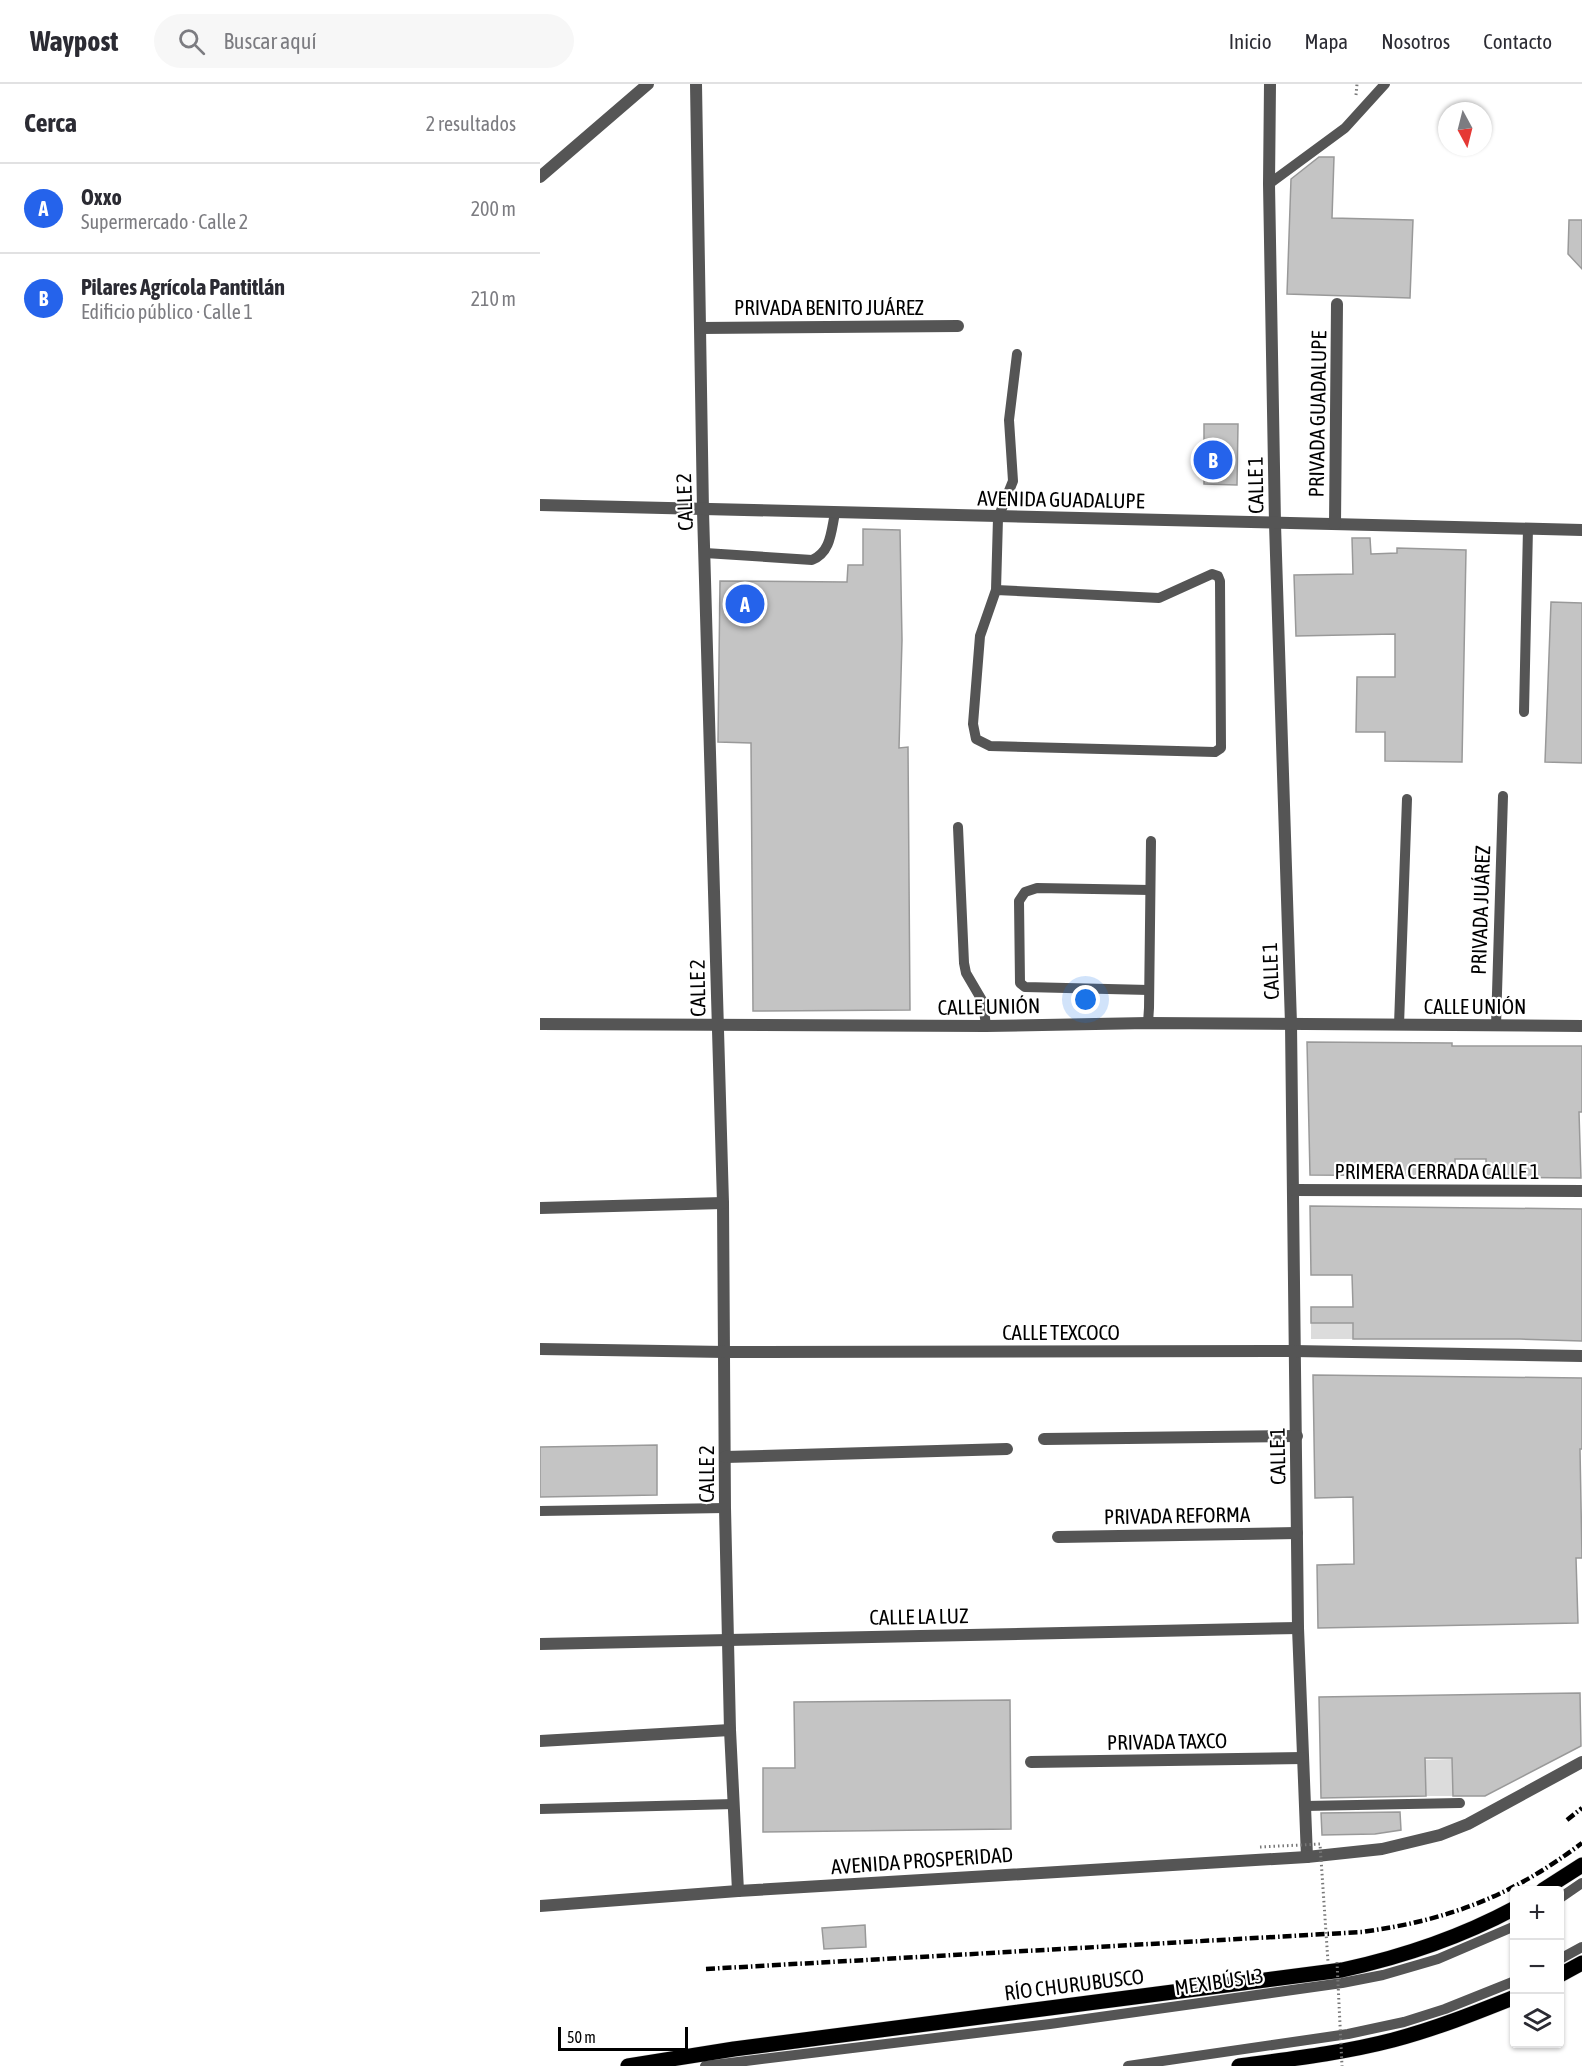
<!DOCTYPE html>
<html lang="es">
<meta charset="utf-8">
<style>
body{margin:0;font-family:"Asap Condensed",sans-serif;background:#f7f7f7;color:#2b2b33}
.controls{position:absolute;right:18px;bottom:18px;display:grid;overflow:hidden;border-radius:6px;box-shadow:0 2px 4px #0004}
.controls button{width:54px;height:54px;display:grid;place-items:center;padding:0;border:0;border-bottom:2px solid #e1e1e2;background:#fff;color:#2b2b33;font:30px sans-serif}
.compass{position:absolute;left:898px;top:18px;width:54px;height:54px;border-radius:50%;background:#fff;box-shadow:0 2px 4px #0004;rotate:173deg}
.scale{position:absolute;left:18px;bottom:15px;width:130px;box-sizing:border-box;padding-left:6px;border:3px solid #000;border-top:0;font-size:16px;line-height:21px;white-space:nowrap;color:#000;-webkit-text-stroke:4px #fff;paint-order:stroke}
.you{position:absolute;left:546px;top:916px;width:21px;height:21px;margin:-15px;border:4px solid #fff;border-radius:50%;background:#1a73e8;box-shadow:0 0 0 9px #1a73e833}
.badge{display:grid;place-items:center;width:39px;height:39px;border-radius:50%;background:#2563eb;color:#fff;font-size:20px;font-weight:700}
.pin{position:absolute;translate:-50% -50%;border:3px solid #fff;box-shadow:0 2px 6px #0006}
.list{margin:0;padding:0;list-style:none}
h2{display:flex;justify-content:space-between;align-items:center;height:78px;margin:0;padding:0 24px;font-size:26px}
h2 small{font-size:20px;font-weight:400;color:#7c7c81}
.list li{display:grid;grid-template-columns:39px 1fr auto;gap:18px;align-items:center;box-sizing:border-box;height:90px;padding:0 24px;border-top:2px solid #e1e1e2}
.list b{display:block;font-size:22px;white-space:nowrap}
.list p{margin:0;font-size:20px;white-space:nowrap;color:#7c7c81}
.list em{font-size:20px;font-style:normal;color:#7c7c81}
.icon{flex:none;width:33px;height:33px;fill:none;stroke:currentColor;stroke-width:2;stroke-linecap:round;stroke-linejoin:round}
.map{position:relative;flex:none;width:1042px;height:1982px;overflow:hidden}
header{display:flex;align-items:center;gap:36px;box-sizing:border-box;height:84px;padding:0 30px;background:#fff;border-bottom:2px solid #e1e1e2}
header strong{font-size:28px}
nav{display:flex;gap:33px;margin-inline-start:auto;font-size:21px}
.search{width:420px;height:54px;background:#f7f7f7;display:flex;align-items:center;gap:15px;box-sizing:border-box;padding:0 21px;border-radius:33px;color:#7c7c81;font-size:22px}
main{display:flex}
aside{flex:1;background:#fff}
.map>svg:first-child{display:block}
</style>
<header>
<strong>Waypost</strong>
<div class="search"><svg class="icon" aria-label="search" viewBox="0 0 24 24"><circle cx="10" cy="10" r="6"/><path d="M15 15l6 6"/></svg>Buscar aquí</div>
<nav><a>Inicio</a><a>Mapa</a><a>Nosotros</a><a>Contacto</a></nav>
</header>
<main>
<aside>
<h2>Cerca<small>2 resultados</small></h2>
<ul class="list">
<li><span class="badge">A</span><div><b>Oxxo</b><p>Supermercado · Calle 2</p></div><em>200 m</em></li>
<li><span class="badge">B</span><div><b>Pilares Agrícola Pantitlán</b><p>Edificio público · Calle 1</p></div><em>210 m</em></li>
</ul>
</aside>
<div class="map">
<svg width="1042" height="1982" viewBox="0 0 1042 1982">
<rect width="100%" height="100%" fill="#fff"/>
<g fill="#dcdcdc">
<rect x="771" y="1239" width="42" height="16"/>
<path d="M912 1675 913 1712H886L885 1676Z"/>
</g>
<g fill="#c4c4c4" stroke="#999" stroke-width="1.5">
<path d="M779 73H794L792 134 873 136 870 214 747 210 751 95Z"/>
<path d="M1029 136H1042V185L1028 170Z"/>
<path d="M664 340H698L697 401 664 400Z"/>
<path d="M323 445 360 446 362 556 359 664 368 663 370 926 213 927 211 659 178 658 180 497 307 498 308 481H323Z"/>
<path d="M812 454H830L831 470 857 469V464L926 466 922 678 845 677V648H816L817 593H855V550L756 552 754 491 813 490Z"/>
<path d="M1011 518 1042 519V679L1005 678Z"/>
<path d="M767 958 912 959V962H1042V1028H1039L1041 1094 946 1093V1075H915V1092L770 1091Z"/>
<path d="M770 1122 1042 1125V1257L980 1255H813V1239H771V1223H813L812 1191H771Z"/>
<path d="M773 1291 1042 1294V1365H1040L1042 1474H1036L1038 1539 778 1544 777 1481 814 1480 813 1413 775 1414Z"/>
<path d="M117 1361V1411L0 1413V1363Z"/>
<path d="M1040 1609 1041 1662 945 1712H913L912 1674H885L886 1712 781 1714 779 1613Z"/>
<path d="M470 1616 471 1745 223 1748V1684H255L254 1618Z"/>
<path d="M860 1728 861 1746 835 1750 782 1751 781 1729Z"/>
<path d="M325 1841 326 1863 284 1865 282 1844Z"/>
</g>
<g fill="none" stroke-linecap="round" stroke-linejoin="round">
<g stroke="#dbdbdb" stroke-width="16">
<g id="primary">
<path d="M1003 1806 1042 1781"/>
<path d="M1020 1891 1042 1879"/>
<path d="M88 1982 194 1965 802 1886C862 1873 921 1853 975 1824"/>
<path d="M699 1982C751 1975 803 1969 853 1956 895 1945 935 1929 975 1913"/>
</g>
</g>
<path stroke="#777" stroke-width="3" stroke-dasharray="1.5 3" stroke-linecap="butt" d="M816 11 817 0"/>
<g stroke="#555" stroke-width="10">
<path d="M729 100 805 44 845 0"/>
<path d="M165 469 272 476C291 468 291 448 295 429"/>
<path d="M456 506 619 514 672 490 678 492 680 497 681 664 675 668 450 662 436 655 433 640 440 552 456 506 458 434 473 397 469 336 477 270"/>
<path d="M984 628 988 444"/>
<path d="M418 743 424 879 426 889 443 918 446 942"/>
<path d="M609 906 485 903 480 899 479 817 485 808 497 804 610 806"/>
<path d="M608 939 609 924 611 757"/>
<path d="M859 941 867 715"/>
<path d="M956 942 963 712"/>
<path d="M0 1427 185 1424"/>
<path d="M765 1722 920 1719"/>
<path d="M0 1725 194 1720"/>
<path d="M1020 1814 1042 1799"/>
<path d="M1020 1875 1042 1863"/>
<path d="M165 1982 510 1940 802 1899 843 1891 898 1875 975 1842"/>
<path d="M588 1982 808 1950 864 1938 905 1925 975 1897"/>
</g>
<g stroke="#555" stroke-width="12">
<path d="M156 0 163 427 183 1119 185 1424 190 1646 198 1807"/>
<path d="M730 0 729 100 735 440 751 940 758 1544 767 1773"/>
<path d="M0 93 108 0"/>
<path d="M161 244 418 242"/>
<path d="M0 421 1042 446"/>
<path d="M795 440 797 220"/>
<path d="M753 1106 1042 1107"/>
<path d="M0 1124 183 1119"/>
<path d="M0 1265 185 1268 754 1267 1042 1272"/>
<path d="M504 1355 757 1352"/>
<path d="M185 1373 467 1365"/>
<path d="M518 1453 757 1449"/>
<path d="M0 1560 758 1544"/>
<path d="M0 1657 190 1646"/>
<path d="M491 1678 763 1674"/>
</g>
<g stroke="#555" stroke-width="12">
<path d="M0 940 446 942 608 939 1042 942"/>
<path d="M0 1822 198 1807 767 1773 842 1765 900 1751 928 1740 1042 1678"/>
</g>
<use href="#primary" stroke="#000" stroke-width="15"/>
<g stroke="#000" stroke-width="4.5" stroke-dasharray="9 3 1.5 3" stroke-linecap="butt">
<path d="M1027 1736 1042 1724"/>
<path d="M166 1885 822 1848C909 1836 972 1812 1042 1759"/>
</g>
<g stroke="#777" stroke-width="3" stroke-dasharray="1.5 3" stroke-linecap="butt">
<path d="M720 1763 780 1760 788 1878"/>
<path d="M797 1878 802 1982"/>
</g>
</g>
<g text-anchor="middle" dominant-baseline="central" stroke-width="4.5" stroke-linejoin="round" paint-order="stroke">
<g font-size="21" fill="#000" stroke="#fff">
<text x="289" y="223">PRIVADA BENITO JUÁREZ</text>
<text transform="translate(777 330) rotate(-89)">PRIVADA GUADALUPE</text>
<text transform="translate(715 401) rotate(-91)">CALLE 1</text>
<text transform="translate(521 415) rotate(1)">AVENIDA GUADALUPE</text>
<text transform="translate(144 418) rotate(-92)">CALLE 2</text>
<text transform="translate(940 826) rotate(-88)">PRIVADA JUÁREZ</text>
<text transform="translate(730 887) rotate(-92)">CALLE 1</text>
<text transform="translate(157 904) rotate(-91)">CALLE 2</text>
<text transform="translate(449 922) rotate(-1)">CALLE UNIÓN</text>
<text x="935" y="922">CALLE UNIÓN</text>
<text x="897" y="1087">PRIMERA CERRADA CALLE 1</text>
<text x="521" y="1248">CALLE TEXCOCO</text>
<text transform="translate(737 1372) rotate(-91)">CALLE 1</text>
<text transform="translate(166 1390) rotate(-90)">CALLE 2</text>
<text transform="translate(637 1431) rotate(-1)">PRIVADA REFORMA</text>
<text transform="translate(379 1532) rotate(-1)">CALLE LA LUZ</text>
<text transform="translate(627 1657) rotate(-1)">PRIVADA TAXCO</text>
<text transform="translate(382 1776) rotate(-4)">AVENIDA PROSPERIDAD</text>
<text transform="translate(679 1897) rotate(-8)">MEXIBÚS L3</text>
<text transform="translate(534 1900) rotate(-7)">RÍO CHURUBUSCO</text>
</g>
</g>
</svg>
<div class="controls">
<button>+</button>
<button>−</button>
<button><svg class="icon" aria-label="layers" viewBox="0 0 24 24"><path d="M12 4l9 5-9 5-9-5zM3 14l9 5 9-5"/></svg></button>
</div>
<svg class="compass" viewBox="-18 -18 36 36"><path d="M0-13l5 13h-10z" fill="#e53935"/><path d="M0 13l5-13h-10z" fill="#7c7c81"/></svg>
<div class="scale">50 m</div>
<div class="you"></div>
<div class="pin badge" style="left:205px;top:520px">A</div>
<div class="pin badge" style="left:673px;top:376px">B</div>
</div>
</main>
